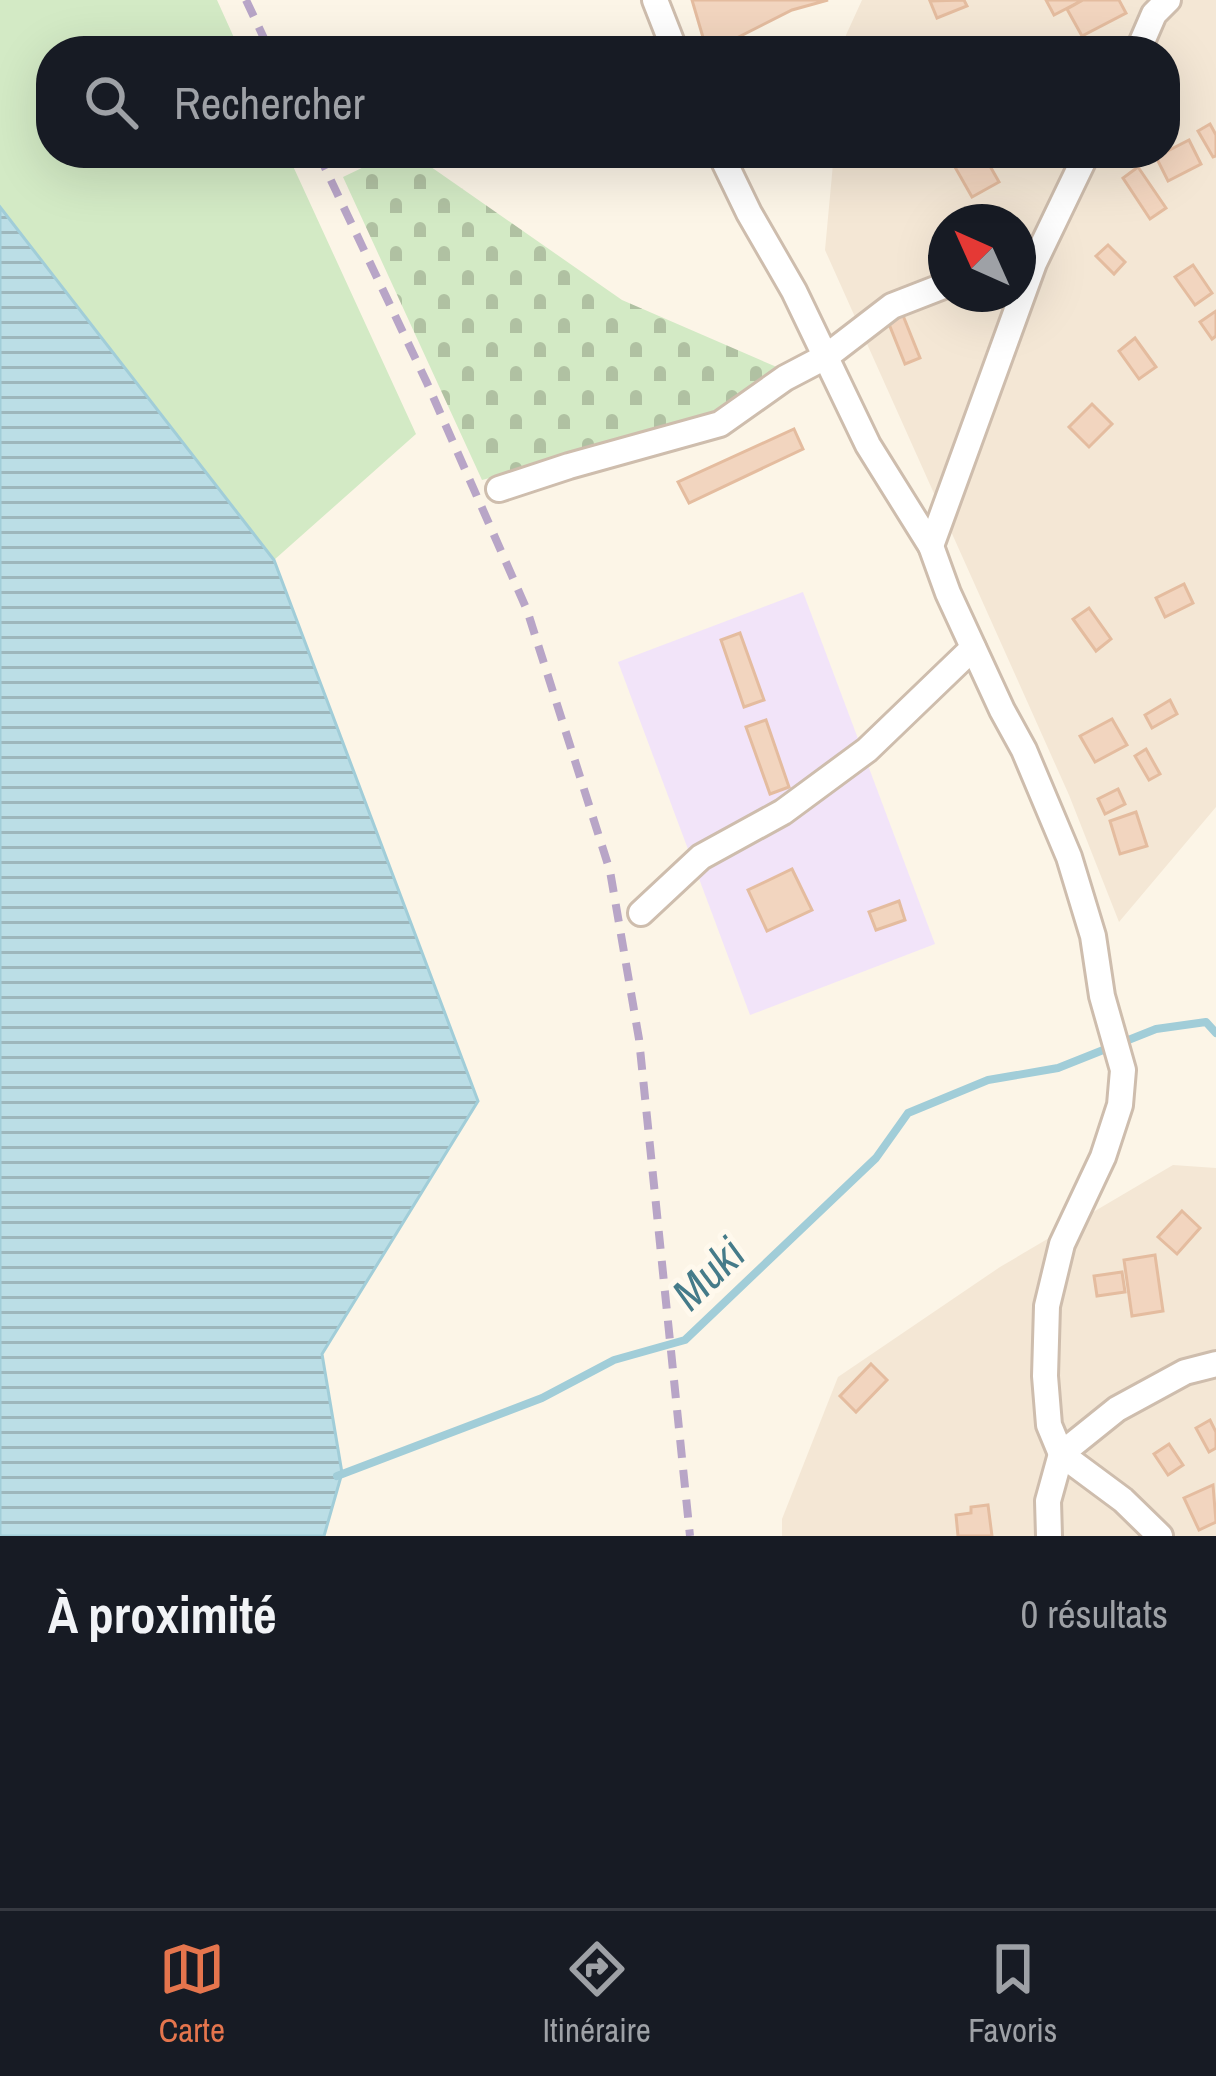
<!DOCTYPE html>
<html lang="fr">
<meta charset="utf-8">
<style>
body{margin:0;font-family:"Archivo Narrow",sans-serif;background:#20242c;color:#f1f3f6}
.compass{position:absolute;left:928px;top:204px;width:108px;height:108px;border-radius:50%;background:#171b24;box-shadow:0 12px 48px #0002;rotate:315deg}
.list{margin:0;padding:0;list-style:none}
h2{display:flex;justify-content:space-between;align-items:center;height:156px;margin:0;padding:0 48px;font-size:51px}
h2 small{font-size:39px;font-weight:400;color:#9ea1a6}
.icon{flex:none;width:66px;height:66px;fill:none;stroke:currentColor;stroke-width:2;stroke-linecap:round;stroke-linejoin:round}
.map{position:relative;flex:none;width:1216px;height:1536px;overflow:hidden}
.search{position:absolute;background:#171b24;box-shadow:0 12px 48px #0002;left:36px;right:36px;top:36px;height:132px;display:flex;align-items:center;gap:30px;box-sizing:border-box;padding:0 42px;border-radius:48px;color:#9ea1a6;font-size:45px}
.sheet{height:372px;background:#171b24}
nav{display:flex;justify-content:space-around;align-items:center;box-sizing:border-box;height:168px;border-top:3px solid #363941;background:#171b24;font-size:33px;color:#9ea1a6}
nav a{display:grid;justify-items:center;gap:6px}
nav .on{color:#e5754d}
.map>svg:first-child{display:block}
</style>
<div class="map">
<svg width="1216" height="1536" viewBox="0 0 1216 1536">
<defs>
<pattern id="cemetery-stones" width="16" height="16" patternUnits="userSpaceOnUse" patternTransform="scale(3)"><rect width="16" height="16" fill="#d3eac5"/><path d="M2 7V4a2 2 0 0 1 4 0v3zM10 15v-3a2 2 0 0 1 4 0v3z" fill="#b0c1a2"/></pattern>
<pattern id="water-rules" width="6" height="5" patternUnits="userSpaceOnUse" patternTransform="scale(3)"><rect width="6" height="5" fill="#bbdee6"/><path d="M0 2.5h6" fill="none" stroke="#9db7bc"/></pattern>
</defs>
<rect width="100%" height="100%" fill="#fcf5e7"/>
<g fill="#f4e7d5" fill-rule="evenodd">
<path d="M862 0H1216V807L1119 922 1069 795 825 250 834 153H1165V51H844L846 35ZM946 222H1018V294H946Z"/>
<path d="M1173 1165 1216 1168V1536H782V1519L838 1377 1000 1267Z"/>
</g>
<path fill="#f2e4f9" d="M803 592 935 944 750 1015 618 662Z"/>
<path fill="#d3eac5" d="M0 0H217L240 51H51V153H287L416 434 274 560 0 207Z"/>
<path fill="url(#cemetery-stones)" d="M393 153H411L622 300 779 368 698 424 482 480 343 177Z"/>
<path fill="url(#water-rules)" stroke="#a1cdd8" stroke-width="3" d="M0 207 274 560 478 1101 322 1354 342 1473 324 1536H0Z"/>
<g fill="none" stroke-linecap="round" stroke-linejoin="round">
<path stroke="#a1cdd8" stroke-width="8" d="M337 1476 542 1398 614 1360 685 1340 876 1158 908 1113 988 1080 1058 1068 1156 1029 1206 1022 1216 1033"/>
</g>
<g fill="#f2d5bf" stroke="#e4bc9f" stroke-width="3">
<path d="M692 0H828L792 10 711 51H707Z"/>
<path d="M964 0 967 6 937 18 930 1Z"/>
<path d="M1046 0H1083L1054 15Z"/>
<path d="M1083 0H1119L1126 13 1082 36 1067 9Z"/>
<path d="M1210 124 1216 135V156L1213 157 1198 131Z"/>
<path d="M1189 140 1201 164 1168 181 1156 157Z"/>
<path d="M947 153H996L986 159 999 182 972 197Z"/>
<path d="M1138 167 1166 208 1150 219 1123 178Z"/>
<path d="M1108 245 1125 262 1114 274 1096 256Z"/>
<path d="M1193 265 1212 293 1195 305 1175 277Z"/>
<path d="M1216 311V336L1212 339 1200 322Z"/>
<path d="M902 313 920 358 905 364 887 319Z"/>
<path d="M1135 338 1156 367 1139 379 1119 351Z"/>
<path d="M1092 404 1112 424 1089 447 1069 427Z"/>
<path d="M794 429 803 449 689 503 678 482Z"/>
<path d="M1184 584 1193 603 1165 617 1156 598Z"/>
<path d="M1089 608 1111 639 1096 651 1073 619Z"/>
<path d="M740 633 764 700 744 707 721 640Z"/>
<path d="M1170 700 1177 714 1152 728 1145 715Z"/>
<path d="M1112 719 1127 745 1095 762 1080 736Z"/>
<path d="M766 720 789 787 770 794 746 727Z"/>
<path d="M1146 749 1160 774 1149 780 1135 756Z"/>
<path d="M1118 789 1125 804 1105 814 1098 799Z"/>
<path d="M1136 812 1147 846 1120 854 1110 821Z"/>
<path d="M792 869 812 910 767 931 748 890Z"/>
<path d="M899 901 905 920 876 930 869 912Z"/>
<path d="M1182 1211 1200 1228 1177 1254 1158 1237Z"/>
<path d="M1155 1255 1163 1311 1132 1316 1124 1260Z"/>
<path d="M1122 1272 1125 1292 1097 1296 1094 1276Z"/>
<path d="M871 1364 887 1380 856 1412 840 1396Z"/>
<path d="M1210 1420 1216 1432V1448L1209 1452 1196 1428Z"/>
<path d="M1169 1444 1183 1465 1168 1475 1154 1454Z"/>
<path d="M1213 1485 1216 1522 1199 1530 1184 1498Z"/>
<path d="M988 1505 992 1536H958L956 1515 971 1513V1507Z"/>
</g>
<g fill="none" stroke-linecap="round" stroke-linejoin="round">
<g stroke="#cebdad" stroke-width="30">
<g id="minor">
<path d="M655 0 675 51"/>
<path d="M1138 51 1154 14 1168 0"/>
<path d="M720 153 749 213 794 291 868 445 931 546 948 593 1002 710 1024 750 1069 857 1093 936 1102 996 1123 1070 1120 1105 1103 1157 1062 1244 1047 1306 1045 1376 1049 1425 1061 1454 1123 1500 1160 1536"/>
<path d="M499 489 569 466 720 424 785 378 827 356 892 306 946 285"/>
<path d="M931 546 1034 263 1087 153"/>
<path d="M641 913 701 857 783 812 867 750 973 648"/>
<path d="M1049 1536 1048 1501 1061 1454 1117 1409 1185 1372 1216 1364"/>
</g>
</g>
<use href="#minor" stroke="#fff" stroke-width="24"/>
<g stroke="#b8a5c7" stroke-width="8" stroke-dasharray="18 12" stroke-linecap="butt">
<path d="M246 0 270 51"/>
<path d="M318 153 427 383 527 610 610 871 639 1039 690 1536"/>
</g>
</g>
<g text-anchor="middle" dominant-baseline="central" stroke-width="10" stroke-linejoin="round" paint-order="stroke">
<g font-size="45" font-style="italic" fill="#457b89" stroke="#fff9ed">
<text transform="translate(708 1273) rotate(-44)">Muki</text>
</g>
</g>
</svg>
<svg class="compass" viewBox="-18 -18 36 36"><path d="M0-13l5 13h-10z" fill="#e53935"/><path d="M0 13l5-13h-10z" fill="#9ea1a6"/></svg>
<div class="search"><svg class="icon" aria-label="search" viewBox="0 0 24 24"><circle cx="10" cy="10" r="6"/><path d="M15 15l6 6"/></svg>Rechercher</div>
</div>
<section class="sheet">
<h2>À proximité<small>0 résultats</small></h2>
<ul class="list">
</ul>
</section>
<nav>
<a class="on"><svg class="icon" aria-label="map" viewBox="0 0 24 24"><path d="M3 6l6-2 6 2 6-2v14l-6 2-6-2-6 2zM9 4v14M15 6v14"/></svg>Carte</a>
<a><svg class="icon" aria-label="directions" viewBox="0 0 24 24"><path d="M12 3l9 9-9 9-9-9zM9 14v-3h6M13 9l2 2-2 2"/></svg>Itinéraire</a>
<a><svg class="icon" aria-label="saved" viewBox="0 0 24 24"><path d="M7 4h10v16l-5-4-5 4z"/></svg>Favoris</a>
</nav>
